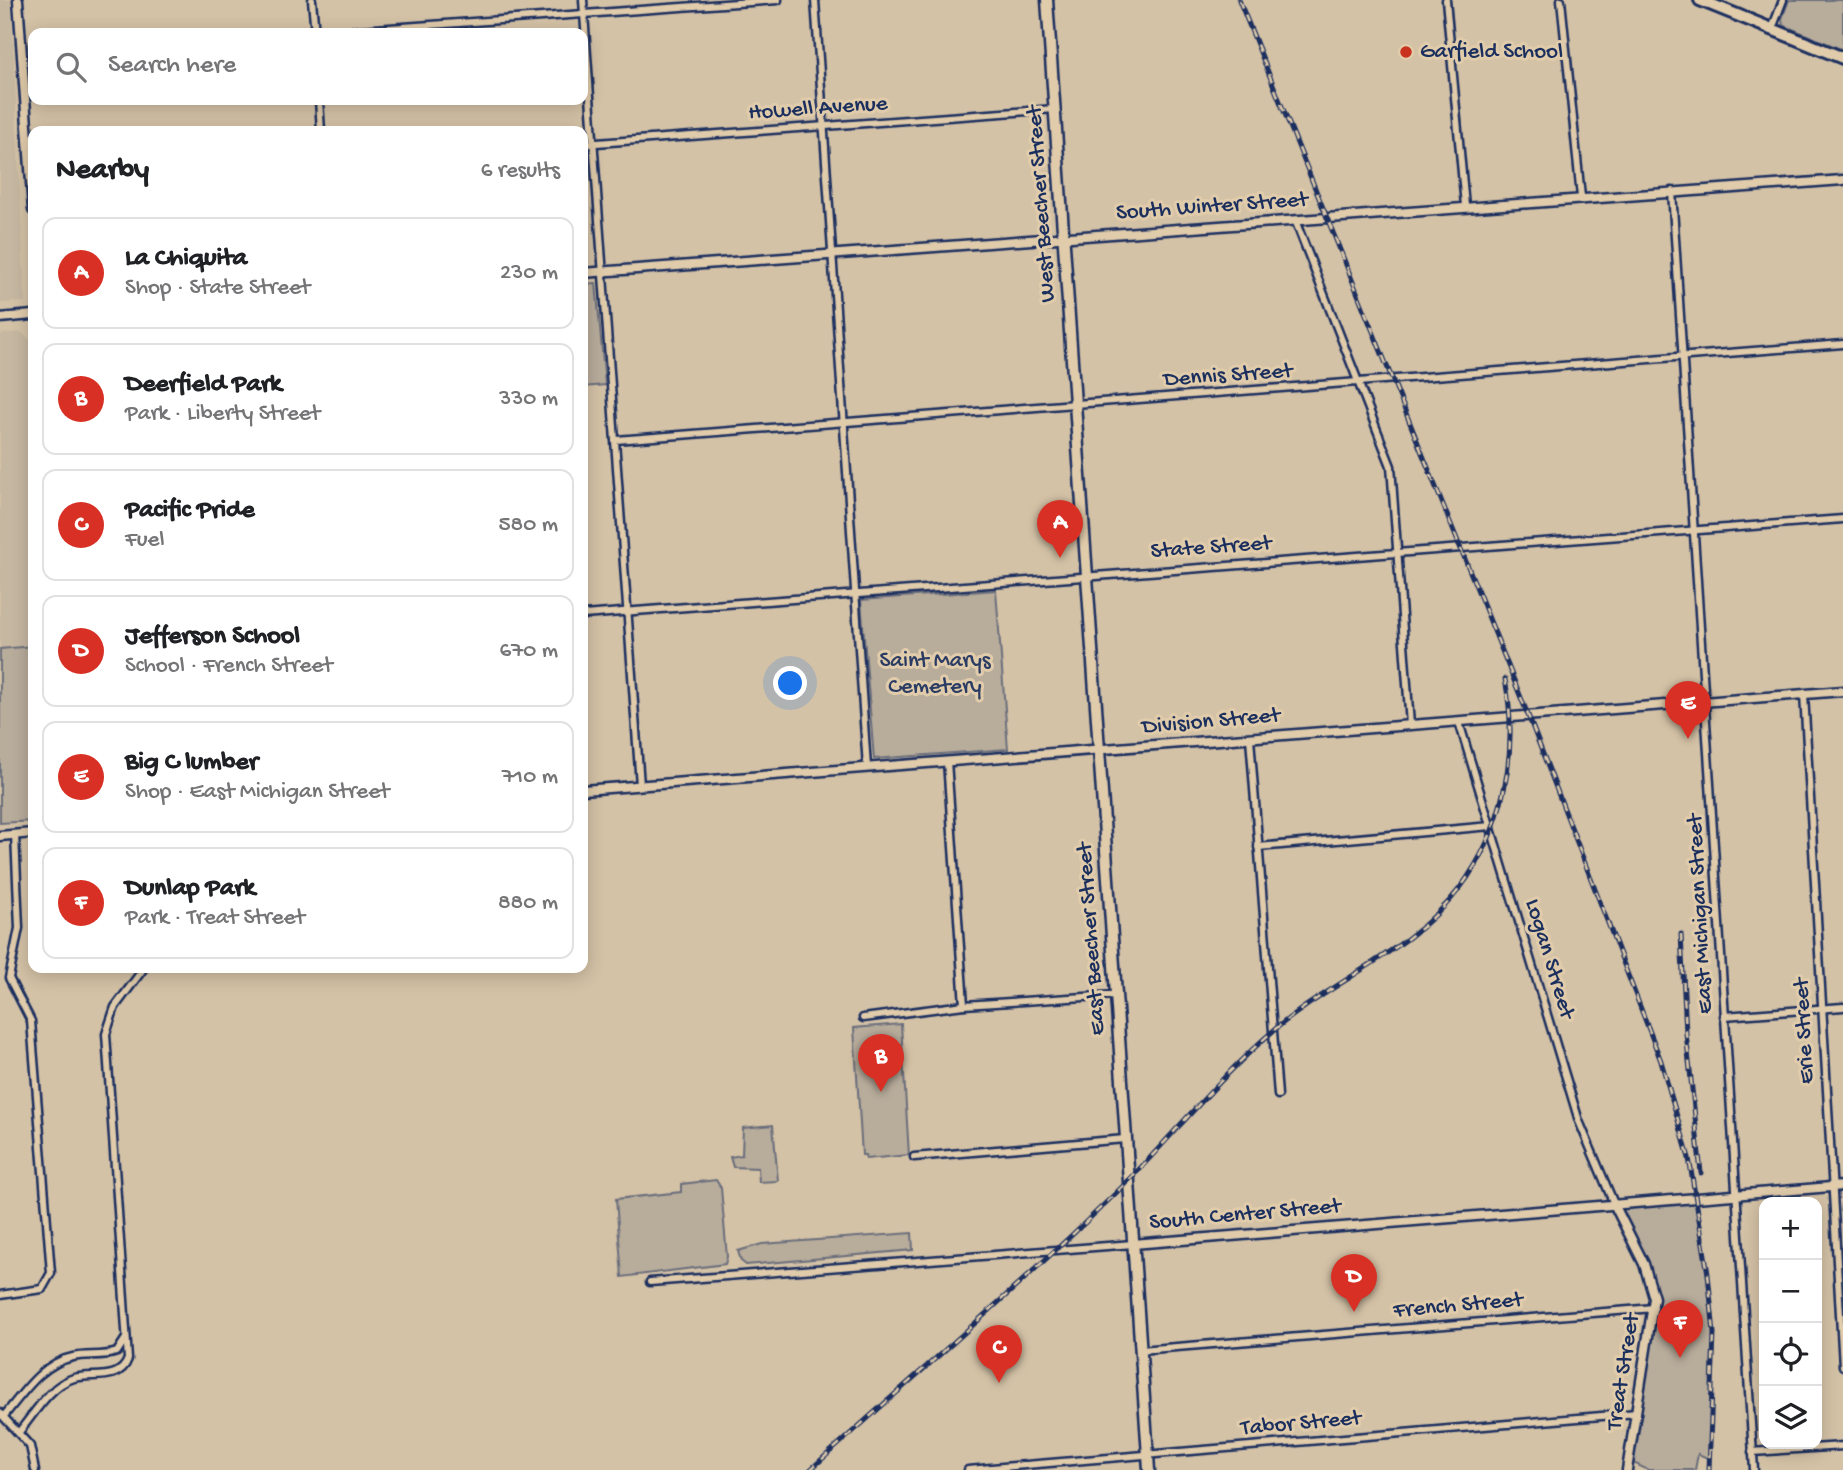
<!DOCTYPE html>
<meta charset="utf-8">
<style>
body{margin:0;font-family:"Gochi Hand",sans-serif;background:#f2f2f2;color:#202124}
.controls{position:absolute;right:21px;bottom:21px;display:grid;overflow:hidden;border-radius:14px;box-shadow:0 4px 18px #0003}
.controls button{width:63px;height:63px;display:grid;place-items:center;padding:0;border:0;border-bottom:2px solid #e0e0e0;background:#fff;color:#202124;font:35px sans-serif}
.you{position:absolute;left:791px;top:684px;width:24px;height:24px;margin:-18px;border:5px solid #fff;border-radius:50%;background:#1a73e8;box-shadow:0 0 0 10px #1a73e833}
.badge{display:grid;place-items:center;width:46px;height:46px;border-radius:50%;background:#d93025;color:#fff;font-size:23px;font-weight:700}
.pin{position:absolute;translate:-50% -58px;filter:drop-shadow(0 2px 4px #0008)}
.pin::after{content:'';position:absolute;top:37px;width:24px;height:21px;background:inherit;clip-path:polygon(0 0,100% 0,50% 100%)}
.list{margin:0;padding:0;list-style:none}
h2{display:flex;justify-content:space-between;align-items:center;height:91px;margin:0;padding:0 28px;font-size:30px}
h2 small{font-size:23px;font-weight:400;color:#757577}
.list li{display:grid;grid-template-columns:46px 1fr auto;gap:21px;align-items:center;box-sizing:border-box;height:112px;margin:0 14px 14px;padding:0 14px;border:2px solid #e0e0e0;border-radius:14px}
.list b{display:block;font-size:26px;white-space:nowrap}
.list p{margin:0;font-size:23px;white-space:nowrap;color:#757577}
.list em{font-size:23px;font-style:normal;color:#757577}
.icon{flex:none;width:38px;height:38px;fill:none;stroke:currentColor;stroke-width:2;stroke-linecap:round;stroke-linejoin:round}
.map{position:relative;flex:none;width:1843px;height:1470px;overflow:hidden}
.search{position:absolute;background:#fff;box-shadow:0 4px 18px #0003;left:28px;top:28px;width:560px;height:77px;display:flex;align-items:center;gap:18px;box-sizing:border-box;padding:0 24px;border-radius:14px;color:#757577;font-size:26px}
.panel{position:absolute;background:#fff;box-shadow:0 4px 18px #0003;left:28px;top:126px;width:560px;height:847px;border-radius:14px}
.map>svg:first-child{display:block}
</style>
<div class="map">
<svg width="1843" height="1470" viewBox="0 0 1843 1470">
<rect width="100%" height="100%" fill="#d4c2a6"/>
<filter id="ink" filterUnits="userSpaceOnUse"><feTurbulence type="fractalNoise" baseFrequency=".0143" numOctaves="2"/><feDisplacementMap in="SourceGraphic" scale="14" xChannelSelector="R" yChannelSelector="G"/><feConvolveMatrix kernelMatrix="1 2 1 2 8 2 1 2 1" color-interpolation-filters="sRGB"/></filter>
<g filter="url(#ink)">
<g fill="#c6b7a1">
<path d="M0 0H11L25 302 0 303Z"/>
<path d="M21 332 32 341 33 348V646L0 649V334Z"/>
</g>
<g fill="#b8ac9b" stroke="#6a6e7c" stroke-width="2">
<path d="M1789 0H1843V50L1783 25 1782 19Z"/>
<path d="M596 283 605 385 583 387V284Z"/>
<path d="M996 590 1008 749 874 759 861 600Z"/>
<path d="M33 646V821L0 823V649Z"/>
<path d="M901 1024 909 1155 866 1159 865 1155H862L854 1028Z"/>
<path d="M773 1125 778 1181 759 1182 758 1168 733 1167 730 1157 742 1155 743 1128Z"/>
<path d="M716 1180 721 1188 727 1257 725 1264 622 1277 616 1199 681 1192V1184Z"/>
<path d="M1697 1197 1714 1333 1710 1459 1698 1454 1695 1470H1648L1629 1461 1652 1286 1614 1204Z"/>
<path d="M912 1233 913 1250 746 1265 741 1261 738 1251 762 1244Z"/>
</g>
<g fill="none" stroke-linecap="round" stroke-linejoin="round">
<g stroke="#1b2f5e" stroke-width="11">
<g id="minor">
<path d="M312 0 315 33"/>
<path d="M583 0 640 785"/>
<path d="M815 0 867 767"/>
<path d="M1446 0 1465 206"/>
<path d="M1561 0 1581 197"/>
<path d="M1772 29 1783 0"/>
<path d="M319 33 778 0"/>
<path d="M319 100 321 131"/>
<path d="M583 144 1055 109"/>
<path d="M1672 191 1754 1470"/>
<path d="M1295 220 1391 466 1410 725"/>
<path d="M616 440 1843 344"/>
<path d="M583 615 1843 519"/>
<path d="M1804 694 1843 1366"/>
<path d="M1459 722 1579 1121 1614 1204"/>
<path d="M1250 738 1278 1095"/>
<path d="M947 761 964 1005"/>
<path d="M1258 847 1491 826"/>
<path d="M1724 1016 1843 1007"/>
<path d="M863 1018 964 1005 1115 995"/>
<path d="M914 1157 1125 1139"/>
<path d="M650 1282 1133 1244"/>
<path d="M0 1295 42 1289 51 1273 31 1021 9 978 19 928 15 834"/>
<path d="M1140 1350 1654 1308"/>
<path d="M0 1413 30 1446 35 1470"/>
<path d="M4 1416C23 1393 42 1363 73 1357 88 1354 103 1357 117 1352L126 1338"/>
<path d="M19 1432C34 1414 50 1385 74 1378 93 1373 120 1382 128 1359L106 1034 115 1007 144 968"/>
<path d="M1752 1452 1843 1446"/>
<path d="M968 1470 1637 1413"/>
</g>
</g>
<g stroke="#1b2f5e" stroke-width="13">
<g id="tertiary">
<path d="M18 0 33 210"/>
<path d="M583 273 1843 180"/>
<path d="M0 318 33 315"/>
<path d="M583 790 1843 691"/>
<path d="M0 836 33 833"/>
<path d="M1614 1204 1644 1264 1654 1298 1627 1470"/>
<path d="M1133 1244 1843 1186"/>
</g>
</g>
<g stroke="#1b2f5e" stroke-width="15">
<path id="secondary" d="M1047 0 1149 1470"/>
</g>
<g stroke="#1b2f5e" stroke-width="16">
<path id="primary" d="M1700 0 1843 58"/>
</g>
<use href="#minor" stroke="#e0cbaa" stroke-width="6"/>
<use href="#tertiary" stroke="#e0cbaa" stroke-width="8"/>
<use href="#secondary" stroke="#e0cbaa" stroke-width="10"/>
<use href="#primary" stroke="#e0cbaa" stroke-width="10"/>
<g stroke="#1b2f5e" stroke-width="5">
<g id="rail">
<path d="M1239 0 1528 715 1661 1061 1689 1158 1708 1274 1714 1333 1709 1470"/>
<path d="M1681 934 1686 1033 1701 1173"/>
<path d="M810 1470C912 1378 1017 1289 1116 1193 1169 1141 1216 1080 1273 1031 1332 981 1413 950 1460 888 1504 830 1519 750 1505 679"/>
</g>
</g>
<use href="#rail" stroke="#e0cbaa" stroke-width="2.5" stroke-dasharray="8" stroke-linecap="butt"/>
</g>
</g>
<circle fill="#c8321e" stroke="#e0cbaa" stroke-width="2.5" cx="1406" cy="52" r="7"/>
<g text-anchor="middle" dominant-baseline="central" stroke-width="6" stroke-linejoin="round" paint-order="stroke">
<g font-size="23" fill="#1b2f5e" stroke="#e0cbaa" text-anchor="start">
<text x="1420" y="52">Garfield School</text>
</g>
<g font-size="23" fill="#1b2f5e" stroke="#e0cbaa">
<text transform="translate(818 109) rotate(-4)">Howell Avenue</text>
<text transform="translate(1042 204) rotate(-94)">West Beecher Street</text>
<text transform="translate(1212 207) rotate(-4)">South Winter Street</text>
<text transform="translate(1228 376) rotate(-4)">Dennis Street</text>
<text transform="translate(1211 548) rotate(-4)">State Street</text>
<text transform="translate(1211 722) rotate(-5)">Division Street</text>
<text transform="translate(1701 914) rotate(-93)">East Michigan Street</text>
<text transform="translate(1092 939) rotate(-94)">East Beecher Street</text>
<text transform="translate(1549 959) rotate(73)">Logan Street</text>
<text transform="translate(1805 1031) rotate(-93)">Erie Street</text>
<text transform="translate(1245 1215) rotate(-5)">South Center Street</text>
<text transform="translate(1458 1306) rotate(-5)">French Street</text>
<text transform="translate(1624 1372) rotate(-81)">Treat Street</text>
<text transform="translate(1301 1424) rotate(-5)">Tabor Street</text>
</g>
<g font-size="23" fill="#2b3c64" stroke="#e0cbaa">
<text x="935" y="661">Saint Marys<tspan x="935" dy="26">Cemetery</tspan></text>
</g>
</g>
</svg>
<div class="controls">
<button>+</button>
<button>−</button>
<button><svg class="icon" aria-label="locate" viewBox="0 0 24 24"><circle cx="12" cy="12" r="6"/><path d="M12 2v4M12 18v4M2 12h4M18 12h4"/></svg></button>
<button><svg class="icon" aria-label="layers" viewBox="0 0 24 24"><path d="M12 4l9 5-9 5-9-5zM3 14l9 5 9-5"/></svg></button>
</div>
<div class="you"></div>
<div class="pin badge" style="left:1060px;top:558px">A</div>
<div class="pin badge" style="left:881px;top:1092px">B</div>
<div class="pin badge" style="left:999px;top:1383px">C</div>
<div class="pin badge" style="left:1354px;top:1312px">D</div>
<div class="pin badge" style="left:1688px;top:739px">E</div>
<div class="pin badge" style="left:1680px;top:1358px">F</div>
<div class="search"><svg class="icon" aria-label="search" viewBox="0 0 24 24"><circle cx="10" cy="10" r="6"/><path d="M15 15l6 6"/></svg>Search here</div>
<section class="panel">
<h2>Nearby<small>6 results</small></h2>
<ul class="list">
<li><span class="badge">A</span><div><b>La Chiquita</b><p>Shop · State Street</p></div><em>230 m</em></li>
<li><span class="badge">B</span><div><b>Deerfield Park</b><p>Park · Liberty Street</p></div><em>330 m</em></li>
<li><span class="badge">C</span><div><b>Pacific Pride</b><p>Fuel</p></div><em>580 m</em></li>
<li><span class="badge">D</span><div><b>Jefferson School</b><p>School · French Street</p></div><em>670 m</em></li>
<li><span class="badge">E</span><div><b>Big C lumber</b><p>Shop · East Michigan Street</p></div><em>710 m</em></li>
<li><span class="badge">F</span><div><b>Dunlap Park</b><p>Park · Treat Street</p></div><em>880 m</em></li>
</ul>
</section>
</div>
